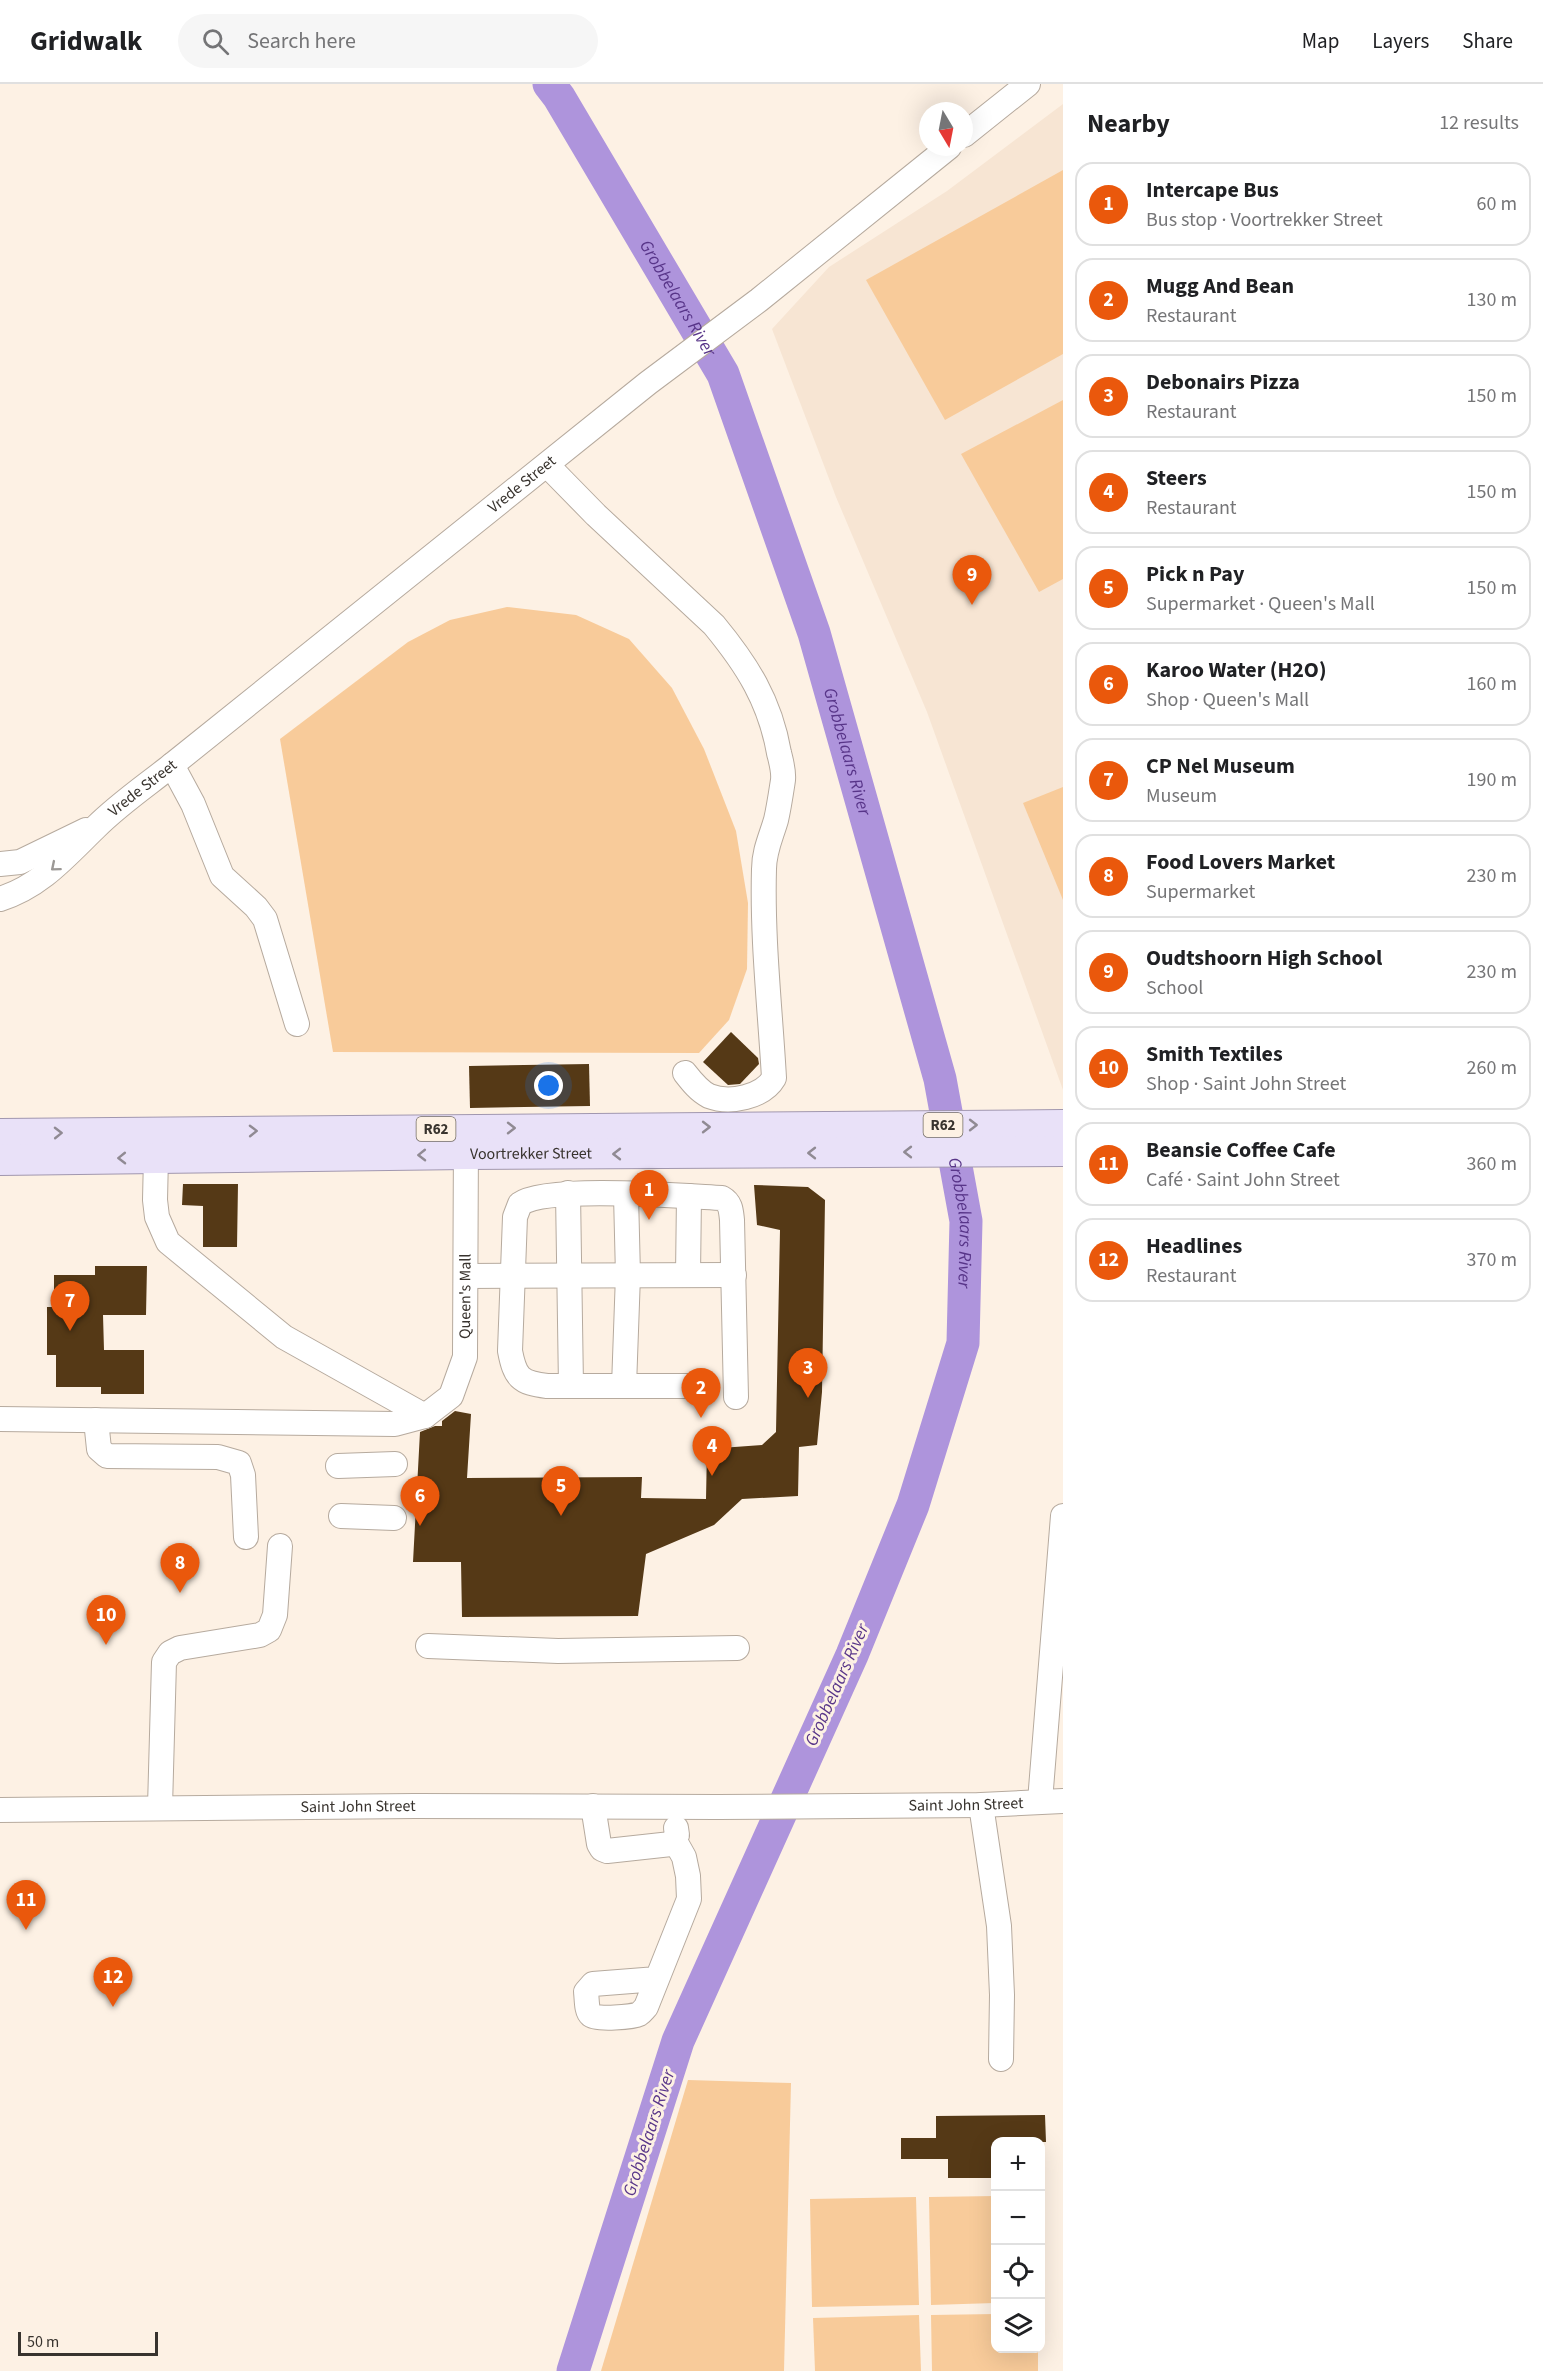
<!DOCTYPE html>
<meta charset="utf-8">
<style>
body{margin:0;font-family:"Source Sans 3",sans-serif;background:#f6f6f6;color:#202124}
.controls{position:absolute;right:18px;bottom:18px;display:grid;overflow:hidden;border-radius:12px;box-shadow:0 6px 24px #0002}
.controls button{width:54px;height:54px;display:grid;place-items:center;padding:0;border:0;border-bottom:2px solid #e0e0e0;background:#fff;color:#202124;font:30px sans-serif}
.compass{position:absolute;left:919px;top:18px;width:54px;height:54px;border-radius:50%;background:#fff;box-shadow:0 6px 24px #0002;rotate:170deg}
.scale{position:absolute;left:18px;bottom:15px;width:140px;box-sizing:border-box;padding-left:6px;border:3px solid #38332e;border-top:0;font-size:16px;line-height:21px;white-space:nowrap;color:#38332e;-webkit-text-stroke:4px #fdf1e4;paint-order:stroke}
.you{position:absolute;left:549px;top:1002px;width:21px;height:21px;margin:-15px;border:4px solid #fff;border-radius:50%;background:#1a73e8;box-shadow:0 0 0 9px #1a73e833}
.badge{display:grid;place-items:center;width:39px;height:39px;border-radius:50%;background:#ea580c;color:#fff;font-size:20px;font-weight:700}
.pin{position:absolute;translate:-50% -50px;filter:drop-shadow(0 2px 3px #0008)}
.pin::after{content:'';position:absolute;top:32px;width:21px;height:18px;background:inherit;clip-path:polygon(0 0,100% 0,50% 100%)}
.list{margin:0;padding:0;list-style:none}
h2{display:flex;justify-content:space-between;align-items:center;height:78px;margin:0;padding:0 24px;font-size:26px}
h2 small{font-size:20px;font-weight:400;color:#757577}
.list li{display:grid;grid-template-columns:39px 1fr auto;gap:18px;align-items:center;box-sizing:border-box;height:84px;margin:0 12px 12px;padding:0 12px;border:2px solid #e0e0e0;border-radius:18px}
.list b{display:block;font-size:22px;white-space:nowrap}
.list p{margin:0;font-size:20px;white-space:nowrap;color:#757577}
.list em{font-size:20px;font-style:normal;color:#757577}
.icon{flex:none;width:33px;height:33px;fill:none;stroke:currentColor;stroke-width:2;stroke-linecap:round;stroke-linejoin:round}
.map{position:relative;flex:none;width:1063px;height:2287px;overflow:hidden}
header{display:flex;align-items:center;gap:36px;box-sizing:border-box;height:84px;padding:0 30px;background:#fff;border-bottom:2px solid #e0e0e0}
header strong{font-size:28px}
nav{display:flex;gap:33px;margin-inline-start:auto;font-size:21px}
.search{width:420px;height:54px;background:#f6f6f6;display:flex;align-items:center;gap:15px;box-sizing:border-box;padding:0 21px;border-radius:33px;color:#757577;font-size:22px}
main{display:flex}
aside{flex:1;background:#fff}
.map>svg:first-child{display:block}
</style>
<header>
<strong>Gridwalk</strong>
<div class="search"><svg class="icon" aria-label="search" viewBox="0 0 24 24"><circle cx="10" cy="10" r="6"/><path d="M15 15l6 6"/></svg>Search here</div>
<nav><a>Map</a><a>Layers</a><a>Share</a></nav>
</header>
<main>
<div class="map">
<svg width="1063" height="2287" viewBox="0 0 1063 2287">
<rect width="100%" height="100%" fill="#fdf1e4"/>
<path fill="#f7e5d3" d="M1063 20V1006L927 628 836 413 772 245 829 183 947 107Z"/>
<g fill="#f8cb9a">
<path d="M1063 86V270L945 336 866 196Z"/>
<path d="M1063 316V495L1039 508 961 370Z"/>
<path d="M507 523 576 531 629 555 672 604 704 665 736 747 748 819 747 885 729 936 699 969 333 968 280 655 408 558 450 536Z"/>
<path d="M1063 703V816L1023 719Z"/>
<path d="M688 1996 791 1999 784 2287H601Z"/>
<path d="M995 2112V2219L931 2221 929 2113Z"/>
<path d="M916 2113 919 2221 812 2223 810 2115Z"/>
<path d="M995 2230 996 2264 1038 2265V2287H932L931 2231Z"/>
<path d="M919 2231 921 2287H815L813 2234Z"/>
</g>
<g fill="none" stroke-linecap="round" stroke-linejoin="round">
<path stroke="#ae94dc" stroke-width="33" id="s1" d="M549 0 559 13 723 290 814 549 940 995 966 1137 963 1259 913 1421 852 1571 678 1957 573 2287"/>
</g>
<g fill="#553916">
<path d="M731 948 758 974 759 980 740 1000 728 1001 703 978Z"/>
<path d="M589 980 590 1022 470 1024 469 982Z"/>
<path d="M183 1100H238L237 1163H203V1122L182 1121Z"/>
<path d="M754 1101 808 1103 825 1116 822 1308 817 1361 799 1363 798 1412 742 1415 714 1441 646 1470 638 1532 462 1533 461 1478H413L420 1348 435 1342H442V1337L455 1327 471 1330 467 1394 642 1393 641 1414 706 1415 707 1365 762 1361 776 1348 780 1146 757 1141Z"/>
<path d="M95 1182H147L146 1231H103L104 1266H144V1310H101V1303H56V1271H47V1223H54V1191H95Z"/>
<path d="M1045 2031 1046 2058H996V2094H948V2075H901V2054H936V2032Z"/>
</g>
<g fill="none" stroke-linecap="round" stroke-linejoin="round">
<g stroke="#b6aa9e" stroke-width="26">
<g id="minor">
<path d="M964 51 1028 0"/>
<path d="M547 381 596 431 714 541C747 581 770 617 779 669 781 677 784 687 783 696 781 709 779 723 776 736 771 753 764 767 764 785 762 855 770 924 774 994 763 1013 730 1020 709 1012 699 1007 692 998 685 989"/>
<path d="M172 681 193 720 222 792 256 823 265 835 297 940"/>
<path d="M0 780 20 778 86 746"/>
<path id="s2" d="M0 815C41 802 66 772 96 743 119 720 147 701 172 681L648 299 759 216 949 63"/>
<path d="M156 1073 155 1116 157 1133 168 1158 284 1253 425 1332"/>
<path d="M568 1109 571 1302"/>
<path d="M688 1191 689 1112"/>
<path d="M466 1192 734 1191"/>
<path d="M624 1302 628 1191 626 1111"/>
<path d="M690 1302H547C520 1299 515 1293 510 1267L515 1133 520 1120C546 1101 683 1112 722 1114 731 1119 731 1127 732 1136L736 1313"/>
<path id="s3" d="M0 1335 395 1340 425 1332 451 1312 465 1273 466 1053"/>
<path d="M96 1336 99 1365 107 1372 218 1373 239 1379 243 1391 246 1453"/>
<path d="M338 1382 395 1380"/>
<path d="M341 1432 394 1434"/>
<path d="M428 1562 558 1567 737 1564"/>
<path d="M1040 1717 1063 1432"/>
<path d="M981 1721 999 1842 1002 1911 1001 1975"/>
<path d="M593 1722 599 1760 602 1765 607 1767 671 1760 677 1751 676 1744"/>
<path d="M160 1723 164 1578 170 1569 180 1564 260 1551 269 1546 275 1531 280 1462"/>
<path id="s4" d="M0 1726 415 1722 718 1723 981 1721 1063 1717"/>
<path d="M657 1895 593 1900 586 1908C587 1914 586 1927 591 1931 596 1936 633 1933 639 1930 642 1928 644 1925 646 1923L689 1815 688 1792 684 1773 675 1757"/>
</g>
</g>
<g stroke="#a197af" stroke-width="32">
<g id="major">
<path d="M0 1050 1063 1041"/>
<path id="s5" d="M0 1076 466 1070 1063 1067"/>
</g>
</g>
<use href="#minor" stroke="#fff" stroke-width="24"/>
<use href="#major" stroke="#e9e1f8" stroke-width="30"/>
</g>
<defs><path id="oneway-chevron" d="M-2-3.5L2.5 0L-2 3.5" fill="none" stroke-width="1.6" stroke-linecap="round" stroke-linejoin="round" transform="scale(1.5)"/></defs>
<use stroke="#9c9996" href="#oneway-chevron" transform="translate(55 783) rotate(140)"/>
<g stroke="#908a93">
<use href="#oneway-chevron" transform="translate(973 1041)"/>
<use href="#oneway-chevron" transform="translate(706 1043)"/>
<use href="#oneway-chevron" transform="translate(511 1044)"/>
<use href="#oneway-chevron" transform="translate(253 1047) rotate(-1)"/>
<use href="#oneway-chevron" transform="translate(58 1049) rotate(-1)"/>
<use href="#oneway-chevron" transform="translate(908 1068) rotate(180)"/>
<use href="#oneway-chevron" transform="translate(812 1069) rotate(180)"/>
<use href="#oneway-chevron" transform="translate(617 1070) rotate(180)"/>
<use href="#oneway-chevron" transform="translate(422 1071) rotate(179)"/>
<use href="#oneway-chevron" transform="translate(122 1074) rotate(179)"/>
</g>
<g text-anchor="middle" dominant-baseline="central" stroke-width="6" stroke-linejoin="round" paint-order="stroke">
<g fill="#fdf1e4" stroke="#736c65" stroke-width="1.5">
<rect x="923.5" y="1029" width="39" height="24" rx="4.5"/>
<rect x="416.5" y="1033" width="39" height="24" rx="4.5"/>
</g>
<g font-size="15" font-weight="bold" fill="#38332e">
<text x="943" y="1041">R62</text>
<text x="436" y="1045">R62</text>
</g>
<g font-size="16" fill="#38332e" stroke="#fdf1e4">
<text stroke="none"><textPath href="#s2" startOffset="668">Vrede Street</textPath></text>
<text stroke="none"><textPath href="#s2" startOffset="182">Vrede Street</textPath></text>
<text stroke="none"><textPath href="#s5" startOffset="531">Voortrekker Street</textPath></text>
<text stroke="none"><textPath href="#s3" startOffset="561">Queen's Mall</textPath></text>
<text stroke="none"><textPath href="#s4" startOffset="966">Saint John Street</textPath></text>
<text stroke="none"><textPath href="#s4" startOffset="358">Saint John Street</textPath></text>
</g>
<g font-size="18" font-style="italic" fill="#583589" stroke="#fdf1e4">
<text stroke="none"><textPath href="#s1" startOffset="250">Grobbelaars River</textPath></text>
<text stroke="none"><textPath href="#s1" startOffset="736">Grobbelaars River</textPath></text>
<text stroke="none"><textPath href="#s1" startOffset="1222">Grobbelaars River</textPath></text>
<text transform="translate(837 1601) rotate(-66)">Grobbelaars River</text>
<text transform="translate(649 2049) rotate(-72)">Grobbelaars River</text>
</g>
</g>
</svg>
<div class="controls">
<button>+</button>
<button>−</button>
<button><svg class="icon" aria-label="locate" viewBox="0 0 24 24"><circle cx="12" cy="12" r="6"/><path d="M12 2v4M12 18v4M2 12h4M18 12h4"/></svg></button>
<button><svg class="icon" aria-label="layers" viewBox="0 0 24 24"><path d="M12 4l9 5-9 5-9-5zM3 14l9 5 9-5"/></svg></button>
</div>
<svg class="compass" viewBox="-18 -18 36 36"><path d="M0-13l5 13h-10z" fill="#e53935"/><path d="M0 13l5-13h-10z" fill="#757577"/></svg>
<div class="scale">50 m</div>
<div class="you"></div>
<div class="pin badge" style="left:649px;top:1136px">1</div>
<div class="pin badge" style="left:701px;top:1334px">2</div>
<div class="pin badge" style="left:808px;top:1314px">3</div>
<div class="pin badge" style="left:712px;top:1392px">4</div>
<div class="pin badge" style="left:561px;top:1432px">5</div>
<div class="pin badge" style="left:420px;top:1442px">6</div>
<div class="pin badge" style="left:70px;top:1247px">7</div>
<div class="pin badge" style="left:180px;top:1509px">8</div>
<div class="pin badge" style="left:972px;top:521px">9</div>
<div class="pin badge" style="left:106px;top:1561px">10</div>
<div class="pin badge" style="left:26px;top:1846px">11</div>
<div class="pin badge" style="left:113px;top:1923px">12</div>
</div>
<aside>
<h2>Nearby<small>12 results</small></h2>
<ul class="list">
<li><span class="badge">1</span><div><b>Intercape Bus</b><p>Bus stop · Voortrekker Street</p></div><em>60 m</em></li>
<li><span class="badge">2</span><div><b>Mugg And Bean</b><p>Restaurant</p></div><em>130 m</em></li>
<li><span class="badge">3</span><div><b>Debonairs Pizza</b><p>Restaurant</p></div><em>150 m</em></li>
<li><span class="badge">4</span><div><b>Steers</b><p>Restaurant</p></div><em>150 m</em></li>
<li><span class="badge">5</span><div><b>Pick n Pay</b><p>Supermarket · Queen's Mall</p></div><em>150 m</em></li>
<li><span class="badge">6</span><div><b>Karoo Water (H2O)</b><p>Shop · Queen's Mall</p></div><em>160 m</em></li>
<li><span class="badge">7</span><div><b>CP Nel Museum</b><p>Museum</p></div><em>190 m</em></li>
<li><span class="badge">8</span><div><b>Food Lovers Market</b><p>Supermarket</p></div><em>230 m</em></li>
<li><span class="badge">9</span><div><b>Oudtshoorn High School</b><p>School</p></div><em>230 m</em></li>
<li><span class="badge">10</span><div><b>Smith Textiles</b><p>Shop · Saint John Street</p></div><em>260 m</em></li>
<li><span class="badge">11</span><div><b>Beansie Coffee Cafe</b><p>Café · Saint John Street</p></div><em>360 m</em></li>
<li><span class="badge">12</span><div><b>Headlines</b><p>Restaurant</p></div><em>370 m</em></li>
</ul>
</aside>
</main>
